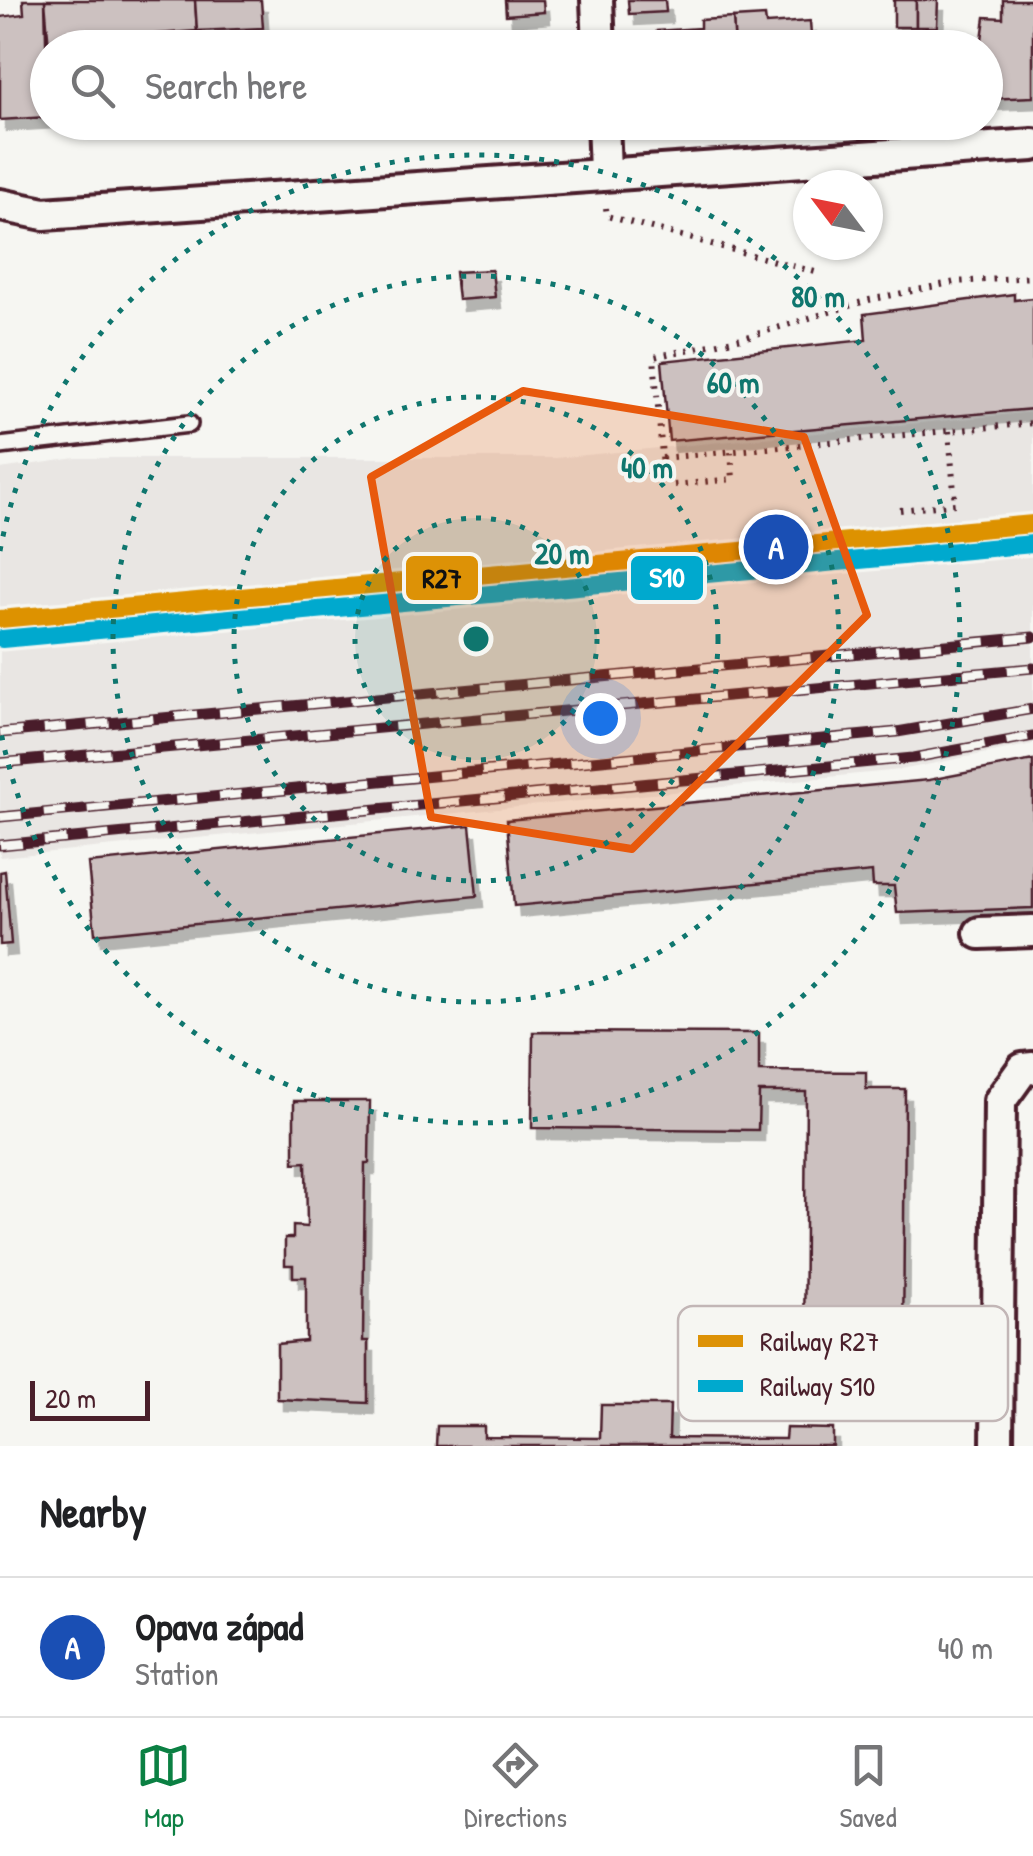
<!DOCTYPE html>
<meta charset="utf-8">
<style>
body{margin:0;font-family:"Patrick Hand",sans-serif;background:#f2f2f2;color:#202124}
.compass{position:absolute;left:793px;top:170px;width:90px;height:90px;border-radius:50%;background:#fff;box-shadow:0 2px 8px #0004;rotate:302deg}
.scale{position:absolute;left:30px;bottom:25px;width:120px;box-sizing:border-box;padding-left:10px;border:5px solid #4a1f2b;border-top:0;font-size:28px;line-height:35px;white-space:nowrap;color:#4a1f2b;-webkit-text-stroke:8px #f6f6f2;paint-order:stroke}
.you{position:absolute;left:600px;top:718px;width:35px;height:35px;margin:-25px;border:8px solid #fff;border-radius:50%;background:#1a73e8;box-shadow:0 0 0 15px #1a73e833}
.badge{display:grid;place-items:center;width:65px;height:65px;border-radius:50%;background:#0b8043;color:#fff;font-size:32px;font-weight:700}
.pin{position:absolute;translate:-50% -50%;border:5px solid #fff;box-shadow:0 2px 10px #0006}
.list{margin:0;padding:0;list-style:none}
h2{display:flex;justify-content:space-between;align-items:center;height:130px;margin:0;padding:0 40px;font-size:42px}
h2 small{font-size:32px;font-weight:400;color:#757577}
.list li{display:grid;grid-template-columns:65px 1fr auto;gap:30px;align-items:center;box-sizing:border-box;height:140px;padding:0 40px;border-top:2px solid #e0e0e0}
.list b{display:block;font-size:38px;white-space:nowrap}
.list p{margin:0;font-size:32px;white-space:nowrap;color:#757577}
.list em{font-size:32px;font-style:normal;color:#757577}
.icon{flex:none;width:55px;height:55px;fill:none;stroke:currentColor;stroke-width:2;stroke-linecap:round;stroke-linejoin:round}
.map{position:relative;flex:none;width:1033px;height:1446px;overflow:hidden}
.search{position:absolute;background:#fff;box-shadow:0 2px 8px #0004;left:30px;right:30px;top:30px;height:110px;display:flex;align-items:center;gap:25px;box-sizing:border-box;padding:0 35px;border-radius:55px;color:#757577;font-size:38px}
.sheet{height:270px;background:#fff}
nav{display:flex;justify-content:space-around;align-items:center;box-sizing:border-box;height:140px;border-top:2px solid #e0e0e0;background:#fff;font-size:28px;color:#757577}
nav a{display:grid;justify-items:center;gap:5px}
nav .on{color:#0b8043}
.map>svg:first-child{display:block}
</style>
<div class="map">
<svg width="1033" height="1446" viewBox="0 0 1033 1446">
<defs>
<filter id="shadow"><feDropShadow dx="6" dy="11" stdDeviation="0" flood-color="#0004"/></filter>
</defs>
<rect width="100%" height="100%" fill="#f6f6f2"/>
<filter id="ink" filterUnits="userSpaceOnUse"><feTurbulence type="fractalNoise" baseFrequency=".01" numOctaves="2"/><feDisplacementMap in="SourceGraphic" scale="20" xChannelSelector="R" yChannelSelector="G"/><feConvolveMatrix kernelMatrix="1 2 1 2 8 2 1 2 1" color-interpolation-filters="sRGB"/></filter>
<g filter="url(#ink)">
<path fill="#e9e6e3" d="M1033 412V744L900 770 0 857V469L76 458H555Z"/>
<g fill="#ccc1c0" stroke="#4a1f2b" stroke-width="2.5" filter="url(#shadow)">
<path d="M23 0H45L48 117 0 120V17L24 14Z"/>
<path d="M45 0H195L197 31 78 40 79 48H49Z"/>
<path d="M195 0H261L263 28 197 31Z"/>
<path d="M505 0H543L544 12 506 15Z"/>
<path d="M628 0H665L666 12 629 14Z"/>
<rect x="894" y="0" width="22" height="27"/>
<path d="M916 0H938L937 27H916Z"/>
<path d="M1003 0H1033V97L986 99V48L971 47H981L985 17 1003 18Z"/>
<path d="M765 16 766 24 810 21 812 48H735L733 18Z"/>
<path d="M733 18 735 48H658L657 31 700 28V20Z"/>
<path d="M501 35V43L544 40 545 48H468L467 37Z"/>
<path d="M467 37 468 48H436V40Z"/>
<path d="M492 270 495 297 458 300 455 272Z"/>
<path d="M1014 294V300L1033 298V409L669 441 662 361 866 340 864 314Z"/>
<path d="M1033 760V908L897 913 894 886H873L872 872 514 906 507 820 929 780Z"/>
<path d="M470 825 477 896 95 934 88 863Z"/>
<path d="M5 871 11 944 0 945V872Z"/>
<path d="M533 1032 759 1033V1071L866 1072V1089H905L903 1356H804L806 1092H759L758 1130 532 1128Z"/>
<path d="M294 1101H370L369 1163H365L363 1341H368V1403L277 1399V1344L306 1341V1277H293V1265H285V1238H293V1226L307 1227 306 1162 294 1163Z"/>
<path d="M601 1405H670L669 1438 785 1439 786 1428 833 1429V1446H436L437 1426H484V1437L600 1438Z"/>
</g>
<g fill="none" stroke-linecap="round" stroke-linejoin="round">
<g stroke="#4a1f2b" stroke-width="22">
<path id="lane" d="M0 446 189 424"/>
</g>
<g stroke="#4a1f2b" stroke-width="38">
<g id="street">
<path d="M597 0 599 48"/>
<path d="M603 122 605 171"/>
<path d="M0 205 44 214 1033 145"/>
<path d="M980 933 1033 931"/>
<path d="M997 1446 1000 1101 1023 1069 1033 1068"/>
</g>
</g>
<g stroke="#4a1f2b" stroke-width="6" stroke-dasharray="2.5 8" stroke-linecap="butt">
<path d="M606 208 607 216 819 273"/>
<path d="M662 458 1033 423"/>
<path d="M664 481 654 357 747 337 869 300 955 282 1033 277"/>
<path d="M674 485 733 479 731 452"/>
<path d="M900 510 955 504 949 431"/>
</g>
<use href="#lane" stroke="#f6f6f2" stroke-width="15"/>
<use href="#street" stroke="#f6f6f2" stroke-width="30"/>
<g stroke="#4a1f2b" stroke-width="11">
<g id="rail">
<path d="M0 733 1033 637"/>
<path d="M0 763 1033 668"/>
<path d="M0 817 897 732 1033 709"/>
<path d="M0 845 913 758 1033 736"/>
</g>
</g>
<use href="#rail" stroke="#f6f6f2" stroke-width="8" stroke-dasharray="22" stroke-linecap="butt"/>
<g stroke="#f6f6f2" stroke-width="25">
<path id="rail-1" d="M0 619 1033 524"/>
</g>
<g stroke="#f6f6f2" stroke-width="25">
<path id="rail-2" d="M2 639 1033 544"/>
</g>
<use href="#rail-1" stroke="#dd9206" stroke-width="18"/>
<use href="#rail-2" stroke="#00a9ce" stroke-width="18"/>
</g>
</g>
<path fill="#e8590c" fill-opacity="0.2" stroke="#e8590c" stroke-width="8" stroke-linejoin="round" d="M523 391 804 437 867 615 632 849 431 817 371 477Z"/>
<circle cx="476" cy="639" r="121" fill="#0f766e" fill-opacity=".12"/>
<g fill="none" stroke="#0f766e" stroke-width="5" stroke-dasharray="5 10">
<circle cx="476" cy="639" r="121"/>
<circle cx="476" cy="639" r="242"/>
<circle cx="476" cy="639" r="363"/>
<path d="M0 551A484 484 0 1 1 0 727"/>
</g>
<rect x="678" y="1306" width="330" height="115" rx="15" fill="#f6f6f2" stroke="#c2b6b6" stroke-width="2.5"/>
<rect x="698" y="1335" width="45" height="12" fill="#dd9206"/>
<rect x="698" y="1380" width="45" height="12" fill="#00a9ce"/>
<g font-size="28" fill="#4a1f2b">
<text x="760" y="1351">Railway R27</text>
<text x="760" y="1396">Railway S10</text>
</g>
<circle cx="476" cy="639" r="15" fill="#0f766e" stroke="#f6f6f2" stroke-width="5"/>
<g font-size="30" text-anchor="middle" font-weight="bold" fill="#0f766e" stroke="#f6f6f2" stroke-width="8" stroke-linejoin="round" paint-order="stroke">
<text x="818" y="307">80 m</text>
<text x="733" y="393">60 m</text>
<text x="647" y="478">40 m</text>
<text x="562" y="564">20 m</text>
</g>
<g stroke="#f6f6f2" stroke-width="4">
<rect x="629" y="554" width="76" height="48" rx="10" fill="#00a9ce"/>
<rect x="404" y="554" width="76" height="48" rx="10" fill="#dd9206"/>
</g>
<g font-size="28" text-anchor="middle" font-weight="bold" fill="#fff">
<text x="667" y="587">S10</text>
</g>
<g font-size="28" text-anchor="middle" font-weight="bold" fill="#111">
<text x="442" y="588">R27</text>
</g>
</svg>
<svg class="compass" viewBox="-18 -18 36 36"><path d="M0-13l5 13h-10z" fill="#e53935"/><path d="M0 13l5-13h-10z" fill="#757577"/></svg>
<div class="scale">20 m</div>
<div class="you"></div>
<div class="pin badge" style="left:776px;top:547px;background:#1a4fb4">A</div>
<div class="search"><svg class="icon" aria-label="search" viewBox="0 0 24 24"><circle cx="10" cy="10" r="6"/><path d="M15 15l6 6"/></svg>Search here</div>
</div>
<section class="sheet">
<h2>Nearby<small></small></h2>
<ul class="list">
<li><span class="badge" style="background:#1a4fb4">A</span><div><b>Opava západ</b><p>Station</p></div><em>40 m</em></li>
</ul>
</section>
<nav>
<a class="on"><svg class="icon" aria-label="map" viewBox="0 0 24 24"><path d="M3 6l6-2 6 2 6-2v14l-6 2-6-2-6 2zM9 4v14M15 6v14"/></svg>Map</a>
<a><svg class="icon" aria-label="directions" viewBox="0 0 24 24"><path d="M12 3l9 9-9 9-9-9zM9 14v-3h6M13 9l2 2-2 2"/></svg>Directions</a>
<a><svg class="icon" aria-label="saved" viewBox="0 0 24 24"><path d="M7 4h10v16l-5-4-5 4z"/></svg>Saved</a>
</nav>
